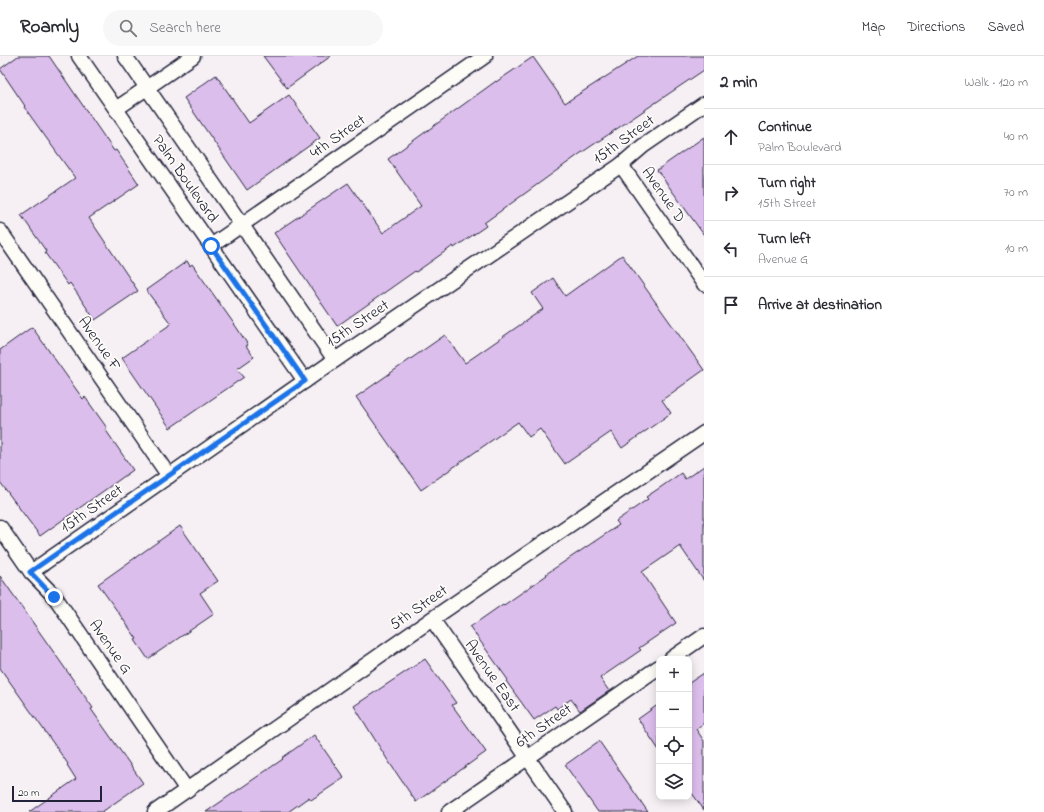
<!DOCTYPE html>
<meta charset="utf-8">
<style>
body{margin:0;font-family:"Indie Flower",sans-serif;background:#f7f7f7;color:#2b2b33}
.controls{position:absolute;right:12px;bottom:12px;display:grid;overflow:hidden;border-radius:8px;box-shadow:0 2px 10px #0003}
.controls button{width:36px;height:36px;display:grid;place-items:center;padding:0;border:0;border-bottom:1px solid #e1e1e2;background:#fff;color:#2b2b33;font:20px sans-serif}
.scale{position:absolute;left:12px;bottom:10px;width:90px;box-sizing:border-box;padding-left:4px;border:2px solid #22223b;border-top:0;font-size:11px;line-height:14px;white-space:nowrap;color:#22223b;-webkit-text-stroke:3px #fdfcf7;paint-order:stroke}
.stop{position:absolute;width:12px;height:12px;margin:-9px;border:3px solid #1a73e8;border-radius:50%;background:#fff}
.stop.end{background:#1a73e8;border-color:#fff;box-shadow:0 1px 4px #0008}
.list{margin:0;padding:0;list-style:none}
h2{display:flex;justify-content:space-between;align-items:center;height:52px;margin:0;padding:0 16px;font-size:17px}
h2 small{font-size:13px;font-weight:400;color:#7c7c81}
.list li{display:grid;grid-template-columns:26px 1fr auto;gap:12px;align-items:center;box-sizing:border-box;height:56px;padding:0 16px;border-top:1px solid #e1e1e2}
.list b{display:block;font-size:15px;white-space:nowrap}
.list p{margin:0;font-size:13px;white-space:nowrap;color:#7c7c81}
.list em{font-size:13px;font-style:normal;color:#7c7c81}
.icon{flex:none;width:22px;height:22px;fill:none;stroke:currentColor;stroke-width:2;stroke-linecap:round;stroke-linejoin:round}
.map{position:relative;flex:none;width:704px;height:756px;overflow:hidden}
header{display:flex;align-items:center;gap:24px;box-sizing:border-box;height:56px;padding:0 20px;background:#fff;border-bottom:1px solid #e1e1e2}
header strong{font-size:19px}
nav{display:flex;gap:22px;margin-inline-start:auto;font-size:14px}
.search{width:280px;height:36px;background:#f7f7f7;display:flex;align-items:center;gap:10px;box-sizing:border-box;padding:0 14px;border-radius:22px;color:#7c7c81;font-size:15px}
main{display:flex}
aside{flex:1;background:#fff}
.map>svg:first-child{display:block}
</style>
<header>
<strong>Roamly</strong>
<div class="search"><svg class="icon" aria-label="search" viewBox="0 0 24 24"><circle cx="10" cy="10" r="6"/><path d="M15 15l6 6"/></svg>Search here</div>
<nav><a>Map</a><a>Directions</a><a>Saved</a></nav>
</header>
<main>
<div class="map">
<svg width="704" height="756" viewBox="0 0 704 756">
<rect width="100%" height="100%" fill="#f6f0f5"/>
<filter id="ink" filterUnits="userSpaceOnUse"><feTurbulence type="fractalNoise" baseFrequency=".025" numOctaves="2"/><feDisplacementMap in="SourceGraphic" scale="8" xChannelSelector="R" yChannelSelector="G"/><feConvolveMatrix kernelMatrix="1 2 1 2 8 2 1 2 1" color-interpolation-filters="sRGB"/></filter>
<g filter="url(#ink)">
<g fill="#dcbeec" stroke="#22223b">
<path d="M18 0H49L114 95 116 94 139 128 89 162 138 235 95 264 70 227 68 229 58 215 45 197 46 195 21 159 75 122 24 51 25 50 0 13Z"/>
<path d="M263 0H331L287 32Z"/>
<path d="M638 0H704V14L581 97 484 167 486 170 454 192 453 190 416 216 415 215 337 270 274 177 348 127 383 177 421 150 388 103 496 25V26L533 1 565 47Z"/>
<path d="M216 19 249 67 289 39 320 82 247 134 184 42Z"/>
<path d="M704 81V179L657 114Z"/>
<path d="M622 199 704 314 662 344 671 357 622 392 611 376 565 408 540 373 529 381 518 366 421 434 356 341 445 279 465 307 543 253 532 237 553 222 565 240Z"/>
<path d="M187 205 190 210 192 208 237 272 248 289 246 290 254 301 237 313 244 321 170 372 122 302 171 268 146 234Z"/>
<path d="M32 271 83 343 85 341 107 372 105 373 133 414 40 480 0 426V294Z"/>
<path d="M704 410V525L680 490 642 516 676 567 639 592 641 594 600 622 609 635 580 655 571 643 557 653 555 650 534 664 506 625 508 624 470 571 503 548 504 549 547 519 546 518 619 469 616 465 648 443 646 441 661 431 681 417 685 423Z"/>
<path d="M180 470 218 525 200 537 214 558 148 603 135 584 137 583 98 528Z"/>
<path d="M0 520 93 652 91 653 143 727 102 756H29L76 723 67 709 68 708 0 612Z"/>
<path d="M425 603 456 647 452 649 486 696 416 746 387 703 354 650Z"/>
<path d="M704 617V667L696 673 704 685V754L689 733V627Z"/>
<path d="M659 648V694L638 663Z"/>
<path d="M314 679 344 722 311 744 309 741 288 756H206L283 703 282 702Z"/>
<path d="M599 685 648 756H598L565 709Z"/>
</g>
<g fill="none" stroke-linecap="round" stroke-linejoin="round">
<g stroke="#22223b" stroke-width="17">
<g id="service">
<path d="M79 0 305 325"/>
<path d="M125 0 335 304"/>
<path d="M116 53 193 0"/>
<path d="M621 109 704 228"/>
<path d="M0 175 169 420"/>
<path d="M211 190 485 0"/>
<path d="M0 471 31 516 55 541 187 734"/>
<path d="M31 516 335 304 621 109 643 90 704 48"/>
<path d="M432 563 565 756"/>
<path d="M671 603 704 580"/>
<path d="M155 756 432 563 704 377"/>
<path d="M449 756 659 611"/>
</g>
</g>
<use href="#service" stroke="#fdfcf7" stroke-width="14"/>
</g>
</g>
<g fill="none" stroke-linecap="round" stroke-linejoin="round" filter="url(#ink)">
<path stroke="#1a73e8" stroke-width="5" d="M54 541 30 516 305 325 211 190"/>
</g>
<g text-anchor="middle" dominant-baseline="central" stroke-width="3.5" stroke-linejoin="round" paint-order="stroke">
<g font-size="16" fill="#22223b" stroke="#fdfcf7">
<text transform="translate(338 81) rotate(-35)">4th Street</text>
<text transform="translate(624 84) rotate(-36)">15th Street</text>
<text transform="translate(185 123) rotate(55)">Palm Boulevard</text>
<text transform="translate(663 139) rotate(55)">Avenue D</text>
<text transform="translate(358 268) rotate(-34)">15th Street</text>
<text transform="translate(99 288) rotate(55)">Avenue F</text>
<text transform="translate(92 453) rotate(-35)">15th Street</text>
<text transform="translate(419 552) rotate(-35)">5th Street</text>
<text transform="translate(110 591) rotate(55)">Avenue G</text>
<text transform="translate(492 620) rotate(55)">Avenue East</text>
<text transform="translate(544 670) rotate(-35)">6th Street</text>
</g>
</g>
</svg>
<div class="controls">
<button>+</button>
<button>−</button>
<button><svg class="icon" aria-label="locate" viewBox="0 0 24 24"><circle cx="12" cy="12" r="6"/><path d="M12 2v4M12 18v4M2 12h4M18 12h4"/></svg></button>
<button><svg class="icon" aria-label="layers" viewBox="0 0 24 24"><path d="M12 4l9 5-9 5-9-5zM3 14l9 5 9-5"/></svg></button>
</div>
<div class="scale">20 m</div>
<div class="stop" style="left:211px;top:190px"></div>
<div class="stop end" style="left:54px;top:541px"></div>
</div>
<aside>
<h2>2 min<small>Walk · 120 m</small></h2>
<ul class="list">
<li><svg class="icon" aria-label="ahead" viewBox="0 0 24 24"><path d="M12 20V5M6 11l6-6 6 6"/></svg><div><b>Continue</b><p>Palm Boulevard</p></div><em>40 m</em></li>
<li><svg class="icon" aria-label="right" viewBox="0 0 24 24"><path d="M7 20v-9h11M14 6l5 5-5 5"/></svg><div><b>Turn right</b><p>15th Street</p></div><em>70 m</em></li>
<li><svg class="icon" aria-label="left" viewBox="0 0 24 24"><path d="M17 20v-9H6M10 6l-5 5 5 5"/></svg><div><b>Turn left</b><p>Avenue G</p></div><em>10 m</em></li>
<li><svg class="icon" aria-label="arrive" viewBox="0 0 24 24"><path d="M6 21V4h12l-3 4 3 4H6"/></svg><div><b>Arrive at destination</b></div></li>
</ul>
</aside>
</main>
